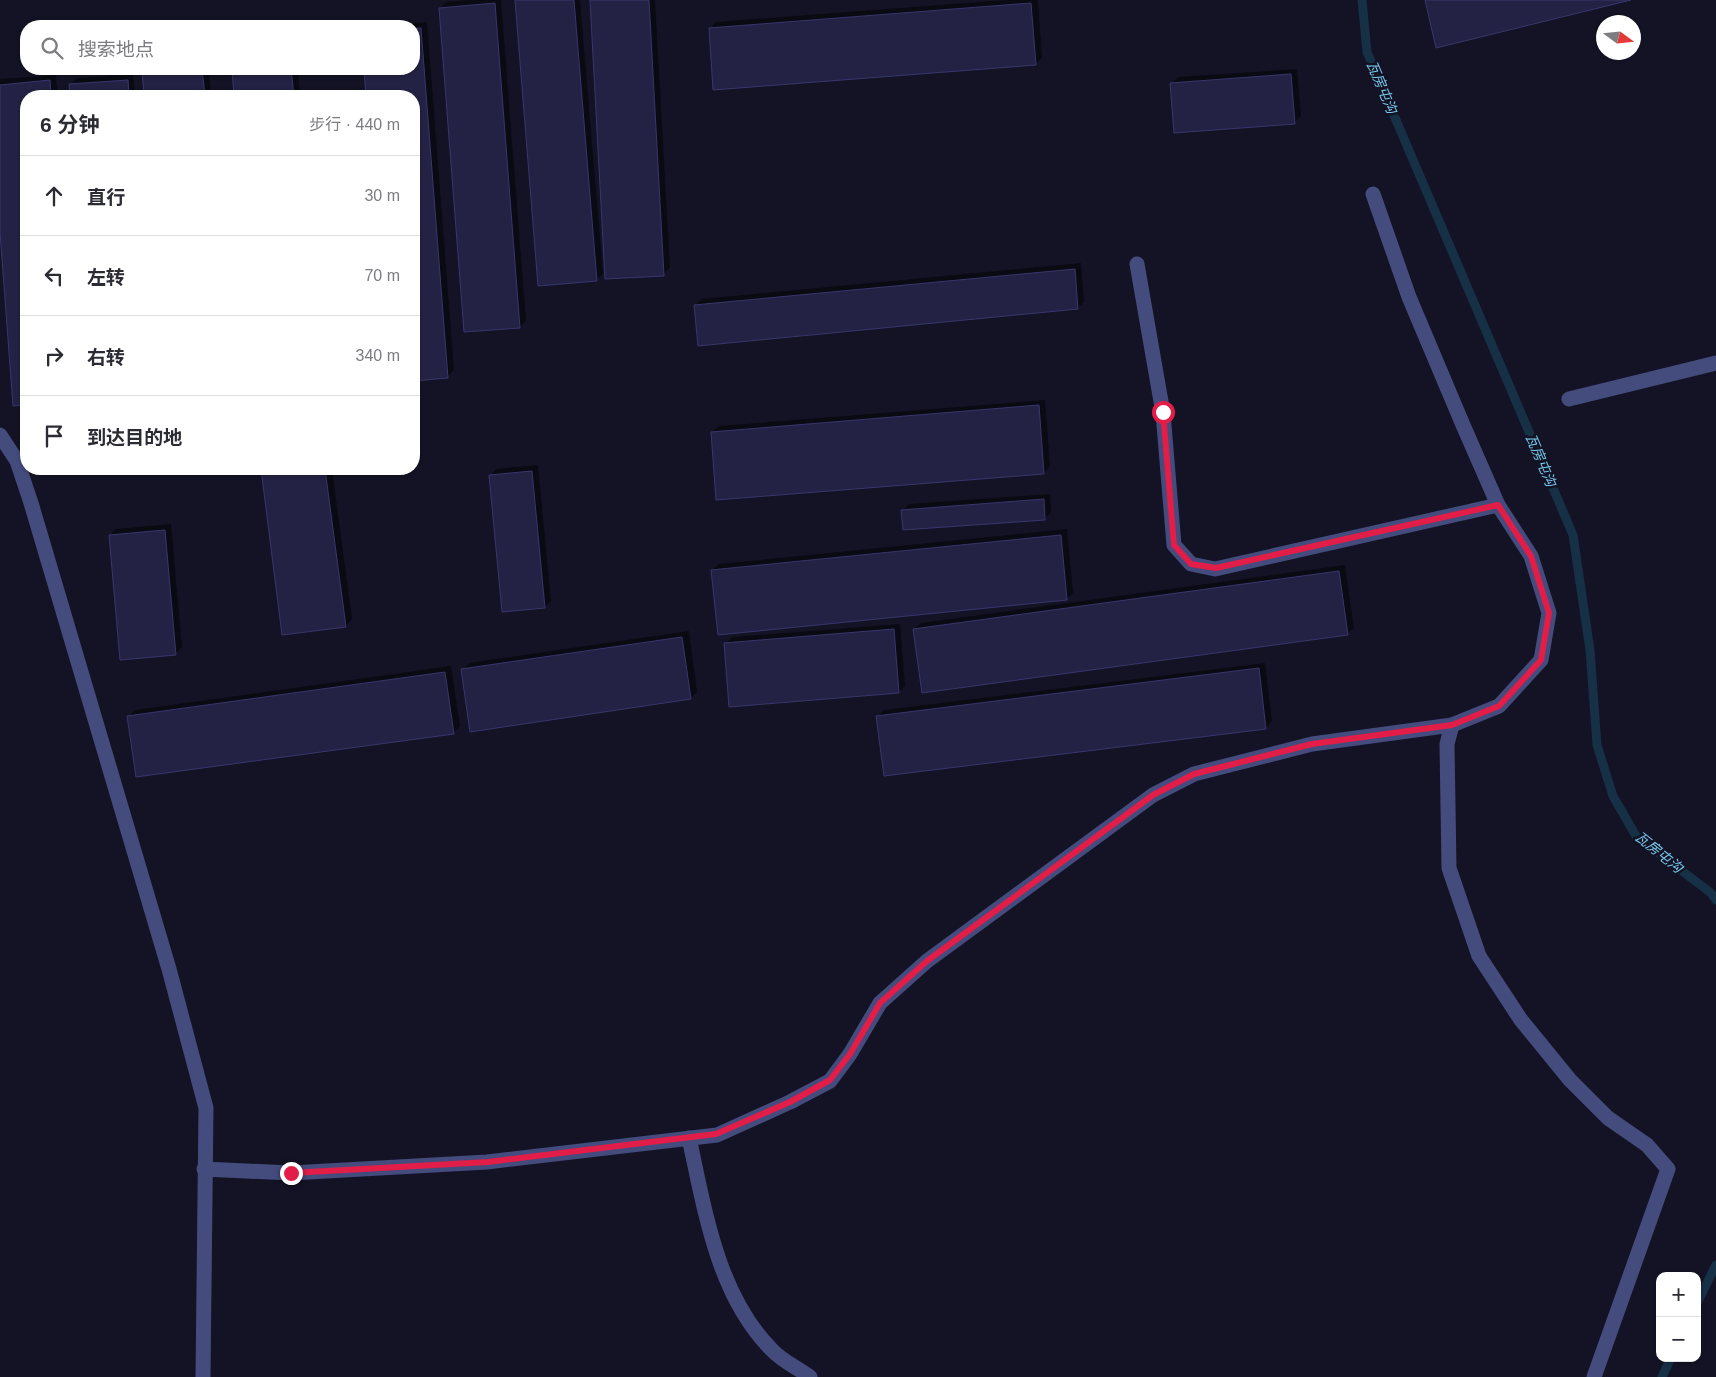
<!DOCTYPE html>
<html lang="zh">
<meta charset="utf-8">
<style>
body{margin:0;font-family:Helvetica,"Noto Sans SC",sans-serif;background:#f2f2f3;color:#2b2b33}
.controls{position:absolute;right:15px;bottom:15px;display:grid;overflow:hidden;border-radius:10px;box-shadow:0 1px 4px #0004}
.controls button{width:45px;height:45px;display:grid;place-items:center;padding:0;border:0;border-bottom:1px solid #e1e1e2;background:#fff;color:#2b2b33;font:25px sans-serif}
.compass{position:absolute;left:1596px;top:15px;width:45px;height:45px;border-radius:50%;background:#fff;box-shadow:0 1px 4px #0004;rotate:105deg}
.stop{position:absolute;width:15px;height:15px;margin:-11px;border:4px solid #e11d48;border-radius:50%;background:#fff}
.stop.end{background:#e11d48;border-color:#fff;box-shadow:0 1px 5px #0008}
.list{margin:0;padding:0;list-style:none}
h2{display:flex;justify-content:space-between;align-items:center;height:65px;margin:0;padding:0 20px;font-size:21px}
h2 small{font-size:16px;font-weight:400;color:#7c7c81}
.list li{display:grid;grid-template-columns:32px 1fr auto;gap:15px;align-items:center;box-sizing:border-box;height:80px;padding:0 20px;border-top:1px solid #e1e1e2}
.list b{display:block;font-size:19px;white-space:nowrap}
.list em{font-size:16px;font-style:normal;color:#7c7c81}
.icon{flex:none;width:28px;height:28px;fill:none;stroke:currentColor;stroke-width:2;stroke-linecap:round;stroke-linejoin:round}
.map{position:relative;flex:none;width:1716px;height:1377px;overflow:hidden}
.search{position:absolute;background:#fff;box-shadow:0 1px 4px #0004;left:20px;top:20px;width:400px;height:55px;display:flex;align-items:center;gap:12px;box-sizing:border-box;padding:0 18px;border-radius:20px;color:#7c7c81;font-size:19px}
.panel{position:absolute;background:#fff;box-shadow:0 1px 4px #0004;left:20px;top:90px;width:400px;height:385px;border-radius:20px}
.map>svg:first-child{display:block}
</style>
<div class="map">
<svg width="1716" height="1377" viewBox="0 0 1716 1377">
<rect width="100%" height="100%" fill="#131325"/>
<g fill="#0007">
<path d="M471 0H501L526 321 519 327 440 8 446 2Z"/>
<path d="M516 0H580L603 274 596 280Z"/>
<path d="M591 0H655L670 268 663 274Z"/>
<path d="M1005 0H1038L1042 58 1035 64 710 29 716 22Z"/>
<path d="M427 22 454 370 447 377 414 379V96H367L365 69H414V26H372Z"/>
<path d="M143 69H209L211 96H145Z"/>
<path d="M234 69H298L300 96H236Z"/>
<path d="M1297 69 1301 116 1294 123 1171 84 1178 77Z"/>
<path d="M133 74 135 96H71L70 84 77 78Z"/>
<path d="M56 75 58 96H26V403L14 404 0 215V79Z"/>
<path d="M1081 263 1084 302 1078 308 695 306 702 299Z"/>
<path d="M1045 400 1050 466 1044 473 712 432 719 426Z"/>
<path d="M538 465 551 601 545 607 490 476 496 469Z"/>
<path d="M262 469H332L352 619 346 626 283 634Z"/>
<path d="M1050 494 1051 512 1045 519 902 511 909 504Z"/>
<path d="M171 524 182 647 175 654 110 535 116 529Z"/>
<path d="M1067 529 1073 593 1066 599 712 570 719 564Z"/>
<path d="M1345 565 1354 628 1347 634 914 629 921 623Z"/>
<path d="M900 624 905 686 899 692 726 643 732 637Z"/>
<path d="M689 631 697 692 691 698 463 670 469 663Z"/>
<path d="M1265 663 1272 721 1266 728 885 775 878 717 884 710Z"/>
<path d="M451 666 460 726 454 732 129 716 135 710Z"/>
</g>
<g fill="none" stroke-linecap="round" stroke-linejoin="round">
<g stroke="#163046" stroke-width="9">
<path d="M1362 0 1367 52 1573 535 1590 650 1597 745 1613 796 1636 836 1711 893 1716 900"/>
<path d="M1697 1303 1716 1265"/>
<path d="M1662 1377 1671 1358"/>
</g>
</g>
<g fill="#232244" stroke="#38376d">
<path d="M515 0H574L597 281 538 286Z"/>
<path d="M590 0H649L664 276 605 279Z"/>
<path d="M1425 0H1631L1436 48Z"/>
<path d="M495 3 520 328 464 332 439 8Z"/>
<path d="M1031 3 1036 65 713 90 709 28Z"/>
<path d="M414 28H421L448 378 414 381V96H366L364 69H414Z"/>
<path d="M142 69H202L205 96H144Z"/>
<path d="M232 69H291L294 96H234Z"/>
<path d="M1291 74 1295 124 1174 133 1170 83Z"/>
<path d="M50 80 51 96H26V405L13 406 0 232V85Z"/>
<path d="M128 80 129 96H70L69 84Z"/>
<path d="M1075 269 1078 309 698 346 694 305Z"/>
<path d="M1039 405 1044 474 716 500 711 432Z"/>
<path d="M261 469H325L346 627 282 635Z"/>
<path d="M532 471 545 608 502 612 489 475Z"/>
<path d="M1044 499 1045 520 903 530 901 510Z"/>
<path d="M165 530 176 655 120 660 109 535Z"/>
<path d="M1061 535 1067 600 718 635 711 570Z"/>
<path d="M1339 571 1348 635 922 693 913 629Z"/>
<path d="M894 629 899 693 729 707 724 643Z"/>
<path d="M682 637 691 699 470 732 461 669Z"/>
<path d="M1259 668 1266 729 884 776 876 716Z"/>
<path d="M445 672 454 734 136 777 127 716Z"/>
</g>
<g fill="none" stroke-linecap="round" stroke-linejoin="round">
<g stroke="#444c7e" stroke-width="15">
<path d="M1137 264 1163 413 1174 545 1191 564 1215 569 1498 505"/>
<path d="M1569 399 1716 363"/>
<path d="M0 435 17 461 31 503 169 969 206 1108 203 1377"/>
<path d="M1452 725 1447 744 1449 868 1479 956 1521 1020 1570 1080 1608 1118 1647 1145 1668 1169 1594 1377"/>
<path d="M689 1138C705 1210 717 1295 772 1350 782 1361 798 1368 810 1377"/>
<path d="M204 1169 291 1173 487 1162 717 1135 790 1102 830 1081 850 1054 880 1003 927 961 1153 795 1194 774 1312 744 1452 725 1499 706 1541 660 1549 613 1531 556 1498 505 1463 425 1409 297 1373 194"/>
</g>
</g>
<g fill="none" stroke-linecap="round" stroke-linejoin="round">
<path stroke="#e11d48" stroke-width="6" d="M291 1173 488 1162 716 1134 790 1102 830 1080 850 1054 880 1003 927 961 1153 795 1194 774 1312 744 1452 725 1499 706 1541 660 1549 613 1531 556 1498 505 1216 568 1191 564 1174 545 1163 412"/>
</g>
<g text-anchor="middle" dominant-baseline="central" stroke-width="5" stroke-linejoin="round" paint-order="stroke">
<g font-size="14" font-style="italic" fill="#78caec" stroke="#131325">
<text transform="translate(1382 87) rotate(67)">瓦房屯沟</text>
<text transform="translate(1541 460) rotate(67)">瓦房屯沟</text>
<text transform="translate(1659 852) rotate(39)">瓦房屯沟</text>
</g>
</g>
</svg>
<div class="controls">
<button>+</button>
<button>−</button>
</div>
<svg class="compass" viewBox="-18 -18 36 36"><path d="M0-13l5 13h-10z" fill="#e53935"/><path d="M0 13l5-13h-10z" fill="#7c7c81"/></svg>
<div class="stop" style="left:1163px;top:412px"></div>
<div class="stop end" style="left:291px;top:1173px"></div>
<div class="search"><svg class="icon" aria-label="search" viewBox="0 0 24 24"><circle cx="10" cy="10" r="6"/><path d="M15 15l6 6"/></svg>搜索地点</div>
<section class="panel">
<h2>6 分钟<small>步行 · 440 m</small></h2>
<ul class="list">
<li><svg class="icon" aria-label="ahead" viewBox="0 0 24 24"><path d="M12 20V5M6 11l6-6 6 6"/></svg><div><b>直行</b></div><em>30 m</em></li>
<li><svg class="icon" aria-label="left" viewBox="0 0 24 24"><path d="M17 20v-9H6M10 6l-5 5 5 5"/></svg><div><b>左转</b></div><em>70 m</em></li>
<li><svg class="icon" aria-label="right" viewBox="0 0 24 24"><path d="M7 20v-9h11M14 6l5 5-5 5"/></svg><div><b>右转</b></div><em>340 m</em></li>
<li><svg class="icon" aria-label="arrive" viewBox="0 0 24 24"><path d="M6 21V4h12l-3 4 3 4H6"/></svg><div><b>到达目的地</b></div></li>
</ul>
</section>
</div>
